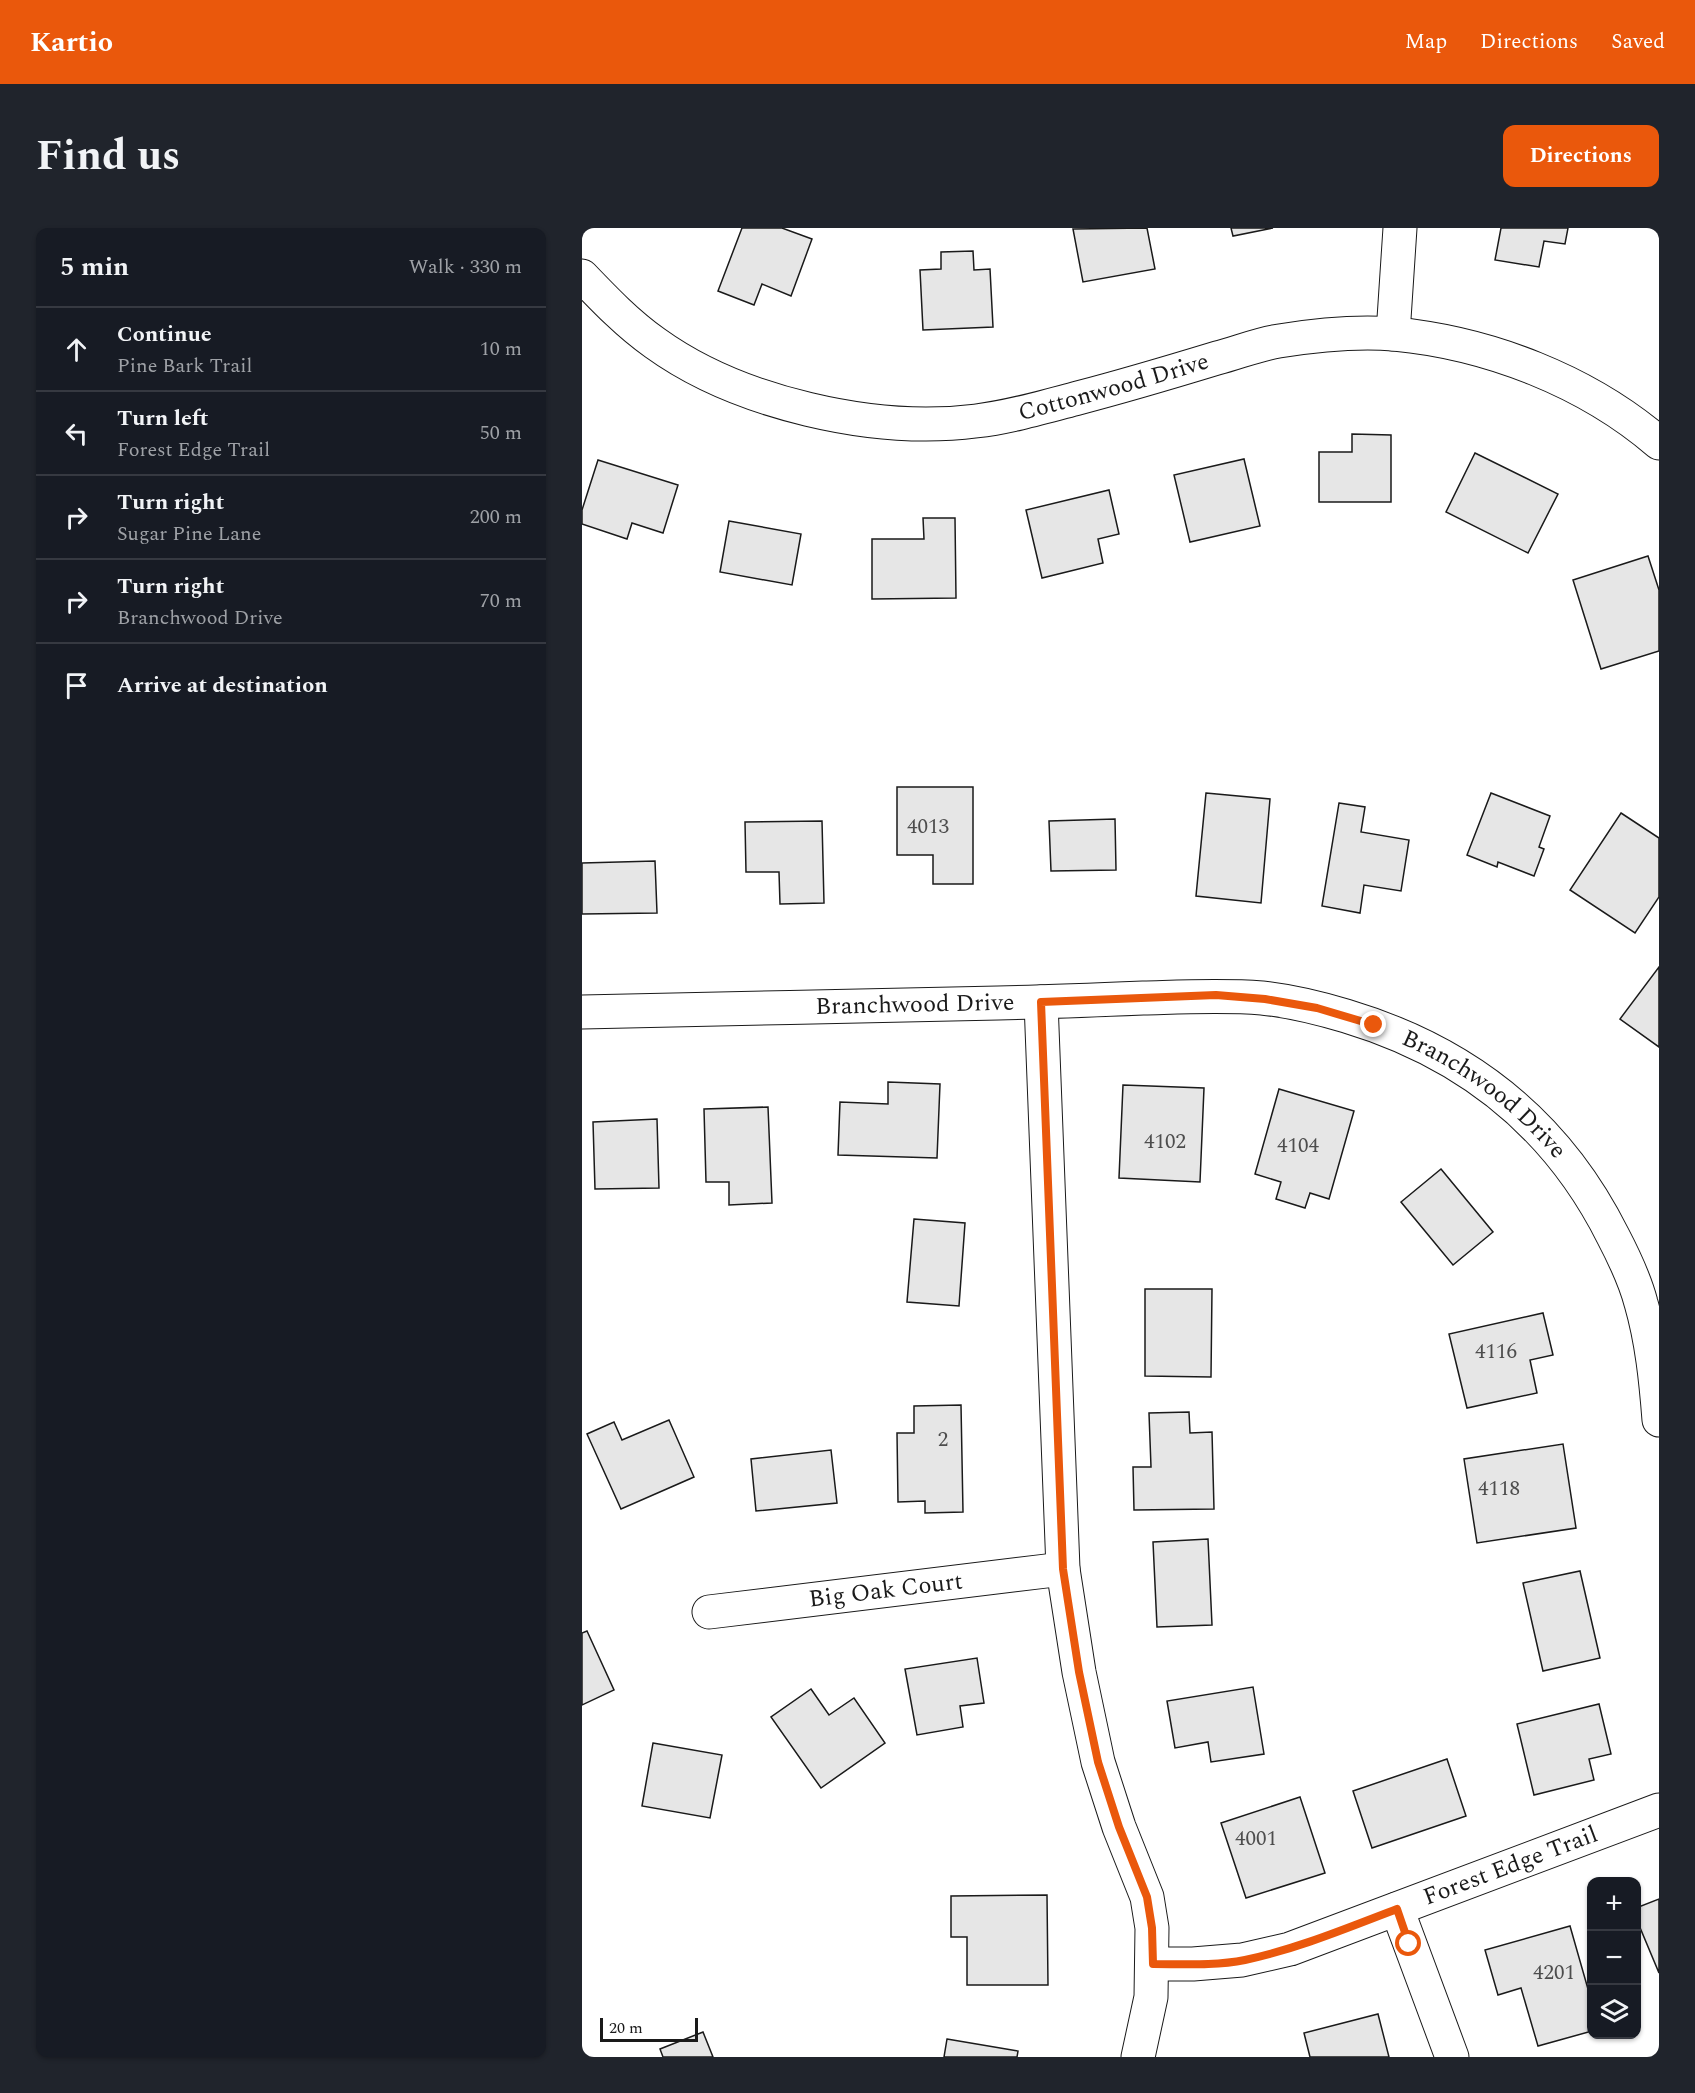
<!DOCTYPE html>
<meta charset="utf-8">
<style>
body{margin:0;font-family:Spectral,serif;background:#20242c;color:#f1f3f6}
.controls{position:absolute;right:18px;bottom:18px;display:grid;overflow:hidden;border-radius:12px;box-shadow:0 2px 4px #0004}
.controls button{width:54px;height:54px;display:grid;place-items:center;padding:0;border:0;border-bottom:2px solid #363941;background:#171b24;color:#f1f3f6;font:30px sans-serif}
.scale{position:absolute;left:18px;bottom:15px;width:98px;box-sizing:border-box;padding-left:6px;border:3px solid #1a1a1a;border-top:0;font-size:16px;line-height:21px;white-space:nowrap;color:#1a1a1a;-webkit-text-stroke:4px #fff;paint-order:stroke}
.stop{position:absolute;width:18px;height:18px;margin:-14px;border:4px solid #ea580c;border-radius:50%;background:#fff}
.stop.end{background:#ea580c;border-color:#fff;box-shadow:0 2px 6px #0008}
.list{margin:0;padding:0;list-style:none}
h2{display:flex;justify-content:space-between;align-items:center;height:78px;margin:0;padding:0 24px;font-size:26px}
h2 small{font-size:20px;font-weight:400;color:#9ea1a6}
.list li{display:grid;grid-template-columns:39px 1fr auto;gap:18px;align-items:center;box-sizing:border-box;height:84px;padding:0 24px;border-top:2px solid #363941}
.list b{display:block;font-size:22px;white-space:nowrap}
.list p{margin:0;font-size:20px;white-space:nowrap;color:#9ea1a6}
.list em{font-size:20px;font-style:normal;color:#9ea1a6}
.icon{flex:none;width:33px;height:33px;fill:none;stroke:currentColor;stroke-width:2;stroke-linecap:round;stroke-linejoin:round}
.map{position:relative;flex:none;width:1077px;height:1829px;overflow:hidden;border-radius:12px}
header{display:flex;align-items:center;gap:36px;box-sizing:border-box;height:84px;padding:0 30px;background:#ea580c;color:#fff}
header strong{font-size:28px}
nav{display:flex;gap:33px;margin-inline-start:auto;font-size:21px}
.intro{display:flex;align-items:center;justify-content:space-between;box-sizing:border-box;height:144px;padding:0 36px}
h1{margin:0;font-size:42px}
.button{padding:15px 27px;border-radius:12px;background:#ea580c;color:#fff;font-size:21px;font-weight:700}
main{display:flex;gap:36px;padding:0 36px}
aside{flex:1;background:#171b24;border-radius:12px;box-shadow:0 2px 4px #0004}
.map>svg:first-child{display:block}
</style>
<header>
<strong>Kartio</strong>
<nav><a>Map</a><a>Directions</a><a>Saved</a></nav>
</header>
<div class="intro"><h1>Find us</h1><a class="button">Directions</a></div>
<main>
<aside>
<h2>5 min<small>Walk · 330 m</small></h2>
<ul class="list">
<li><svg class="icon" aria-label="ahead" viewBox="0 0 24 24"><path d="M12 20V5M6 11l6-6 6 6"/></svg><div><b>Continue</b><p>Pine Bark Trail</p></div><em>10 m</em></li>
<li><svg class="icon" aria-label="left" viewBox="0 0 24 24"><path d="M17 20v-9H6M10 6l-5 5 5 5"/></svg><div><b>Turn left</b><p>Forest Edge Trail</p></div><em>50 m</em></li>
<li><svg class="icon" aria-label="right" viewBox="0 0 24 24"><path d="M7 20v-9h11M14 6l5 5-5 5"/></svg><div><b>Turn right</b><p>Sugar Pine Lane</p></div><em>200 m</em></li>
<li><svg class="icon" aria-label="right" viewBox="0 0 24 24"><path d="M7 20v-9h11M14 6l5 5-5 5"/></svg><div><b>Turn right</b><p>Branchwood Drive</p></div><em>70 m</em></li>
<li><svg class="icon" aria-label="arrive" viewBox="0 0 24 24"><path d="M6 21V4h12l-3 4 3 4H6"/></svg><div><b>Arrive at destination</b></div></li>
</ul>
</aside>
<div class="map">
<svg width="1077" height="1829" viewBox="0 0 1077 1829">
<rect width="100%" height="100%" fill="#fff"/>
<g fill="#e6e6e6" stroke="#1a1a1a" stroke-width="1.5">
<path d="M160 0H200L230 11 209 68 180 56 172 77 136 63Z"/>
<path d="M565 0 573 41 501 54 491 1Z"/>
<path d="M649 0H691L651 8Z"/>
<path d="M919 0H986L983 16 962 13 957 39 913 32Z"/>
<path d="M391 23 392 42 408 41 411 99 341 102 338 42 359 41V24Z"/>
<path d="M770 206 809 207V274H737V224H770Z"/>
<path d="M893 225 976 266 946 325 864 284Z"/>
<path d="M662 231 678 298 608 314 592 247Z"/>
<path d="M16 232 96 257 81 305 50 295 45 311 0 296V282Z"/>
<path d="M527 262 537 306 516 311 521 335 460 350 444 282Z"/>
<path d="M341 290H373L374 370 290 371V311H342Z"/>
<path d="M147 293 219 306 210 357 138 344Z"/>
<path d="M1066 328 1077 362V423L1019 441 991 352Z"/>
<path d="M315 559H391V656H351V627H315Z"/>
<path d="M624 565 688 571 679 675 614 668Z"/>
<path d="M909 565 968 588 957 619 962 621 952 648 916 634 915 639 885 627Z"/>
<path d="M757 575 783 579 779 604 827 612 819 663 782 657 778 685 740 678Z"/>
<path d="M1039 585 1077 610V669L1053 705 988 662Z"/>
<path d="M533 591 534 642 469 643 467 593Z"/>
<path d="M240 593 242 675 198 676 197 644H164L163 594Z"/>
<path d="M73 633 75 685 0 686V635Z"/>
<path d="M1077 739V819L1038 791Z"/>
<path d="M306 854 358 856 355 930 256 927 258 874 306 876Z"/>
<path d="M541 857 622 860 618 954 537 950Z"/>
<path d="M697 861 772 883 747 971 728 965 723 980 694 971 699 954 673 946Z"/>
<path d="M186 879 190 975 147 977V954H124L122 881Z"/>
<path d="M75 891 77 960 13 961 11 894Z"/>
<path d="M859 941 911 1004 871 1037 819 974Z"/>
<path d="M332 991 383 995 377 1078 325 1074Z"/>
<path d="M563 1061H630L629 1149 563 1148Z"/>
<path d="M961 1085 971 1127 948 1132 955 1165 885 1180 867 1106Z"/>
<path d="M379 1177 381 1284 343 1285V1273L316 1274 315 1205H332V1178Z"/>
<path d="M607 1184 608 1205 630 1204 632 1281 552 1282 551 1239H569L567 1185Z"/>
<path d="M87 1192 112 1249 39 1281 5 1206 32 1194 40 1212Z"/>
<path d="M981 1216 994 1300 895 1315 882 1231Z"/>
<path d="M249 1222 255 1275 174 1283 169 1231Z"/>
<path d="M626 1311 630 1397 575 1399 571 1314Z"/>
<path d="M998 1343 1018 1430 961 1443 941 1355Z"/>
<path d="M5 1403 32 1462 0 1477V1405Z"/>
<path d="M395 1430 402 1475 378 1478 381 1499 335 1507 323 1441Z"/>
<path d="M671 1459 682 1526 629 1534 626 1514 593 1520 585 1473Z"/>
<path d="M229 1461 247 1487 272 1470 303 1515 239 1560 189 1489Z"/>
<path d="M1017 1476 1029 1526 1007 1531 1012 1552 952 1567 935 1496Z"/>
<path d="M71 1515 140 1527 128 1590 60 1578Z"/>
<path d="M865 1531 884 1588 790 1620 771 1563Z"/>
<path d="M718 1569 743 1645 664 1670 639 1595Z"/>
<path d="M465 1667 466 1757H385V1709H369V1668Z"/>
<path d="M1077 1671V1745L1054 1690V1680Z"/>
<path d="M988 1698 1010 1775V1803L956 1818 939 1760 916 1767 903 1722Z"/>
<path d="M796 1786 807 1829H728L722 1805Z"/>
<path d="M121 1804 131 1829H81L78 1821Z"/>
<path d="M365 1811 436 1823 435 1829H362Z"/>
</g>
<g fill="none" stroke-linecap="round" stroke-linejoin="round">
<g stroke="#1a1a1a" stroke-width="35">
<g id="minor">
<path id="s1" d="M0 48C23 72 46 96 73 115 156 175 292 206 394 193 428 189 462 179 496 170 542 158 589 144 635 130 655 125 676 116 697 113 734 107 774 103 812 106 907 115 1005 153 1077 215"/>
<path d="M811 106 818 0"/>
<path d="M459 774 481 1341 497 1444 516 1534 537 1599 565 1669 570 1700 569 1769 556 1829"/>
<path id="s2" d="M0 784C139 781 277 778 416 775 465 774 513 772 561 770 601 769 641 767 680 770 709 773 737 780 764 788 884 824 975 896 1031 1008 1042 1029 1053 1052 1059 1075 1070 1113 1074 1153 1077 1192"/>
<path id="s3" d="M127 1384 481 1341"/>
<path d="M815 1681 870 1829"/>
<path id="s4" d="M571 1736H611L660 1732 708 1721 1077 1582"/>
</g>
</g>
<use href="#minor" stroke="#fff" stroke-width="33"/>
</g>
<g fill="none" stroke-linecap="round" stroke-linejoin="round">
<path stroke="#ea580c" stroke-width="8" d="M792 797 735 780 683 771 634 767 459 774 481 1341 497 1444 516 1534 537 1599 565 1669 570 1700 571 1736C601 1736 633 1738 663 1732 715 1721 765 1700 815 1681L827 1716"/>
</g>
<g text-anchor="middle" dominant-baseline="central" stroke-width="4.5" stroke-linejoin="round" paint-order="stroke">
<g font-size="21" fill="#4d4d4d">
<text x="346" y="599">4013</text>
<text x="583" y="914">4102</text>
<text x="716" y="918">4104</text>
<text x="914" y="1124">4116</text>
<text x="361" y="1212">2</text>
<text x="917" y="1261">4118</text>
<text x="674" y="1611">4001</text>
<text x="972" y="1745">4201</text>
</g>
<g font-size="24" fill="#1a1a1a" stroke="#fff">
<text stroke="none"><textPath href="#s1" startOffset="578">Cottonwood Drive</textPath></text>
<text stroke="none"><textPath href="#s2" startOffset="333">Branchwood Drive</textPath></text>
<text stroke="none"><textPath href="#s2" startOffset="927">Branchwood Drive</textPath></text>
<text stroke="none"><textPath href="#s3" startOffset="178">Big Oak Court</textPath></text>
<text stroke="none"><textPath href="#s4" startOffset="374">Forest Edge Trail</textPath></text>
</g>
</g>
</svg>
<div class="controls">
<button>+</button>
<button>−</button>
<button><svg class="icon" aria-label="layers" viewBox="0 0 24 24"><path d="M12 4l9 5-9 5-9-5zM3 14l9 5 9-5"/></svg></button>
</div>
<div class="scale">20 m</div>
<div class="stop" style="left:827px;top:1716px"></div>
<div class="stop end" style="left:792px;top:797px"></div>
</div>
</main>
